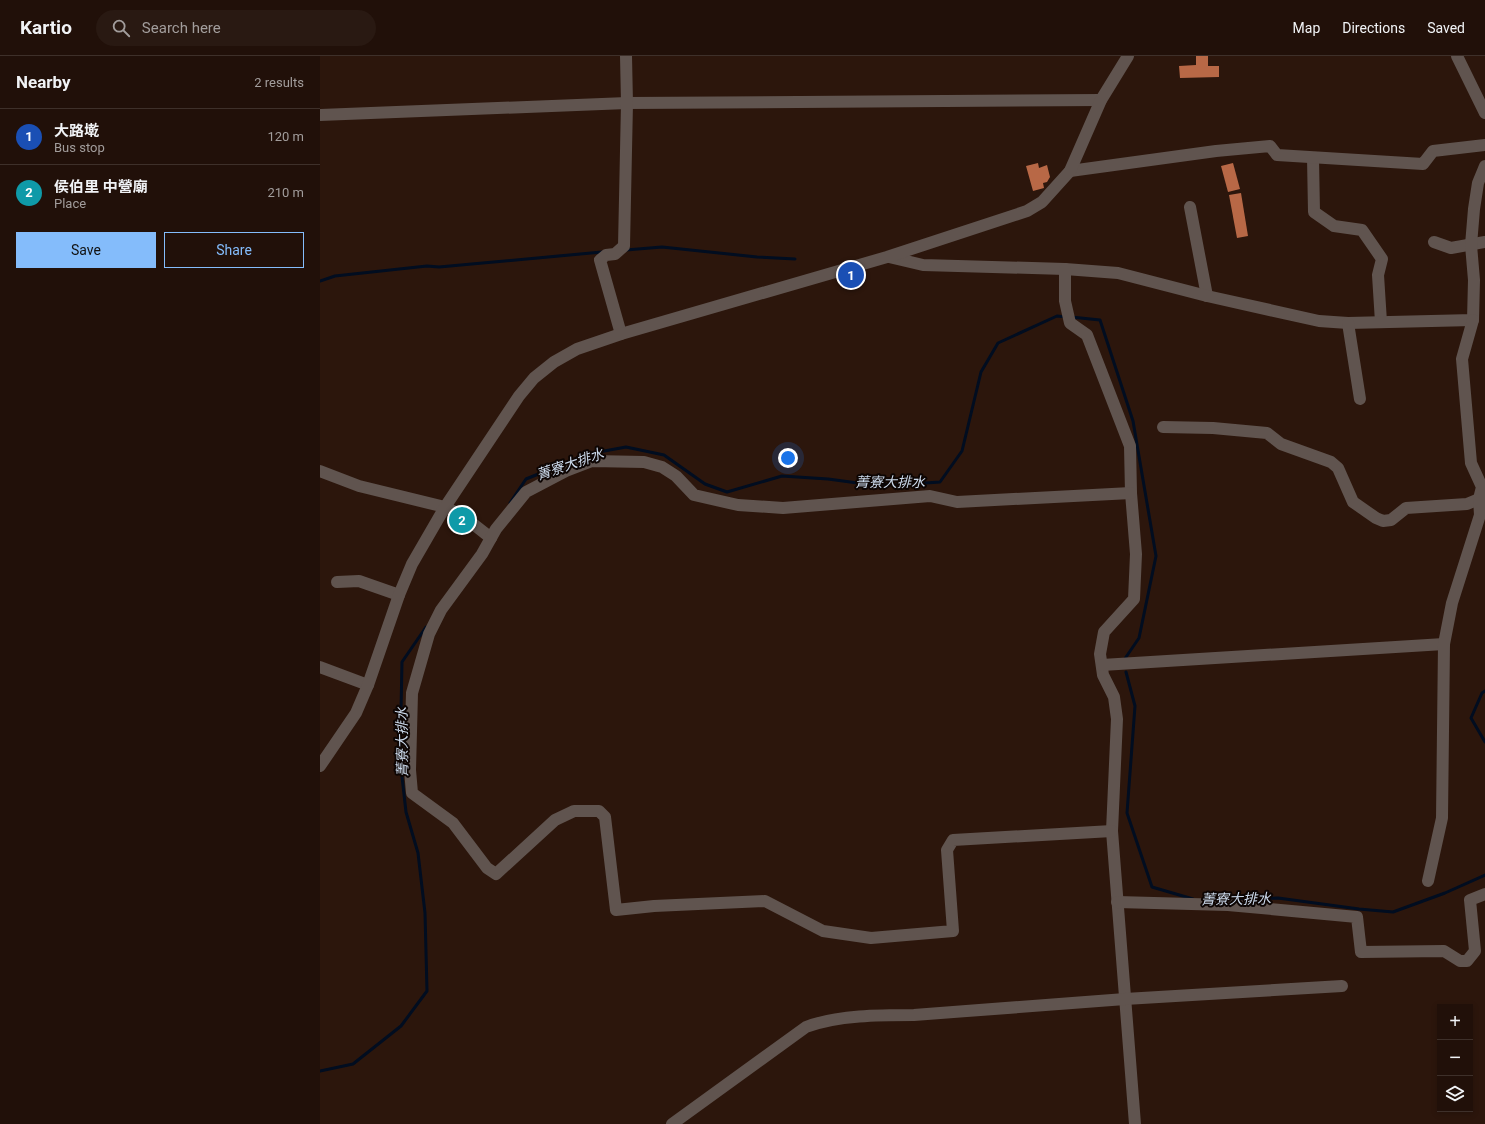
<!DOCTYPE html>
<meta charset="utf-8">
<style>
body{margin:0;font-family:Roboto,"Noto Sans TC",sans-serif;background:#291912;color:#f1f3f6}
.controls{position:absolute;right:12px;bottom:12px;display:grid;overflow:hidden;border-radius:0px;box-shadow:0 2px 6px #0003}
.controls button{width:36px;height:36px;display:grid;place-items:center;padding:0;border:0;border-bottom:1px solid #3e302a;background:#211009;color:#f1f3f6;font:20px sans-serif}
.you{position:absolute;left:468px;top:402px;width:14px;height:14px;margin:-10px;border:3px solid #fff;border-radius:50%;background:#1a73e8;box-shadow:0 0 0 6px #1a73e833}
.badge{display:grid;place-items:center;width:26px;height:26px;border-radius:50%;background:#84bcfb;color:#fff;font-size:13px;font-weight:700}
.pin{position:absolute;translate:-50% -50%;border:2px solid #fff;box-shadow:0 1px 4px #0006}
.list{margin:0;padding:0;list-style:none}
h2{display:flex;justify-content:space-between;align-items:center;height:52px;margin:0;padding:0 16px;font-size:17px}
h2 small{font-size:13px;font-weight:400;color:#a29d9c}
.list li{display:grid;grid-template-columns:26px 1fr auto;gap:12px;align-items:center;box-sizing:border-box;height:56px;padding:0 16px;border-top:1px solid #3e302a}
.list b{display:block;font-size:15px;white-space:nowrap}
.list p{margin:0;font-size:13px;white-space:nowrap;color:#a29d9c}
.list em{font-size:13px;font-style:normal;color:#a29d9c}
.actions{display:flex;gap:8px;padding:12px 16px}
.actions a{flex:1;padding:9px 0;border:1px solid #84bcfb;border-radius:0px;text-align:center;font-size:14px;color:#84bcfb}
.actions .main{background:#84bcfb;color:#111}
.icon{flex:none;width:22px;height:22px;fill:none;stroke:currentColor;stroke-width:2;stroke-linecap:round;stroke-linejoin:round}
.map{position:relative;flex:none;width:1165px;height:1068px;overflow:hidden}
header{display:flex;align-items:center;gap:24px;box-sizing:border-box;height:56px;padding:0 20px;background:#211009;border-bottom:1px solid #3e302a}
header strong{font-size:19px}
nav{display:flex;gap:22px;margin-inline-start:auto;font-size:14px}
.search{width:280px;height:36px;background:#291912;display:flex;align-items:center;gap:10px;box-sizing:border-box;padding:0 14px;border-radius:22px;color:#a29d9c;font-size:15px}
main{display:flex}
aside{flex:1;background:#211009}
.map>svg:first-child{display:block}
</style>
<header>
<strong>Kartio</strong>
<div class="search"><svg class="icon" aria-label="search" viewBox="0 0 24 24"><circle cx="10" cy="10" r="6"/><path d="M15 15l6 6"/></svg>Search here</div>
<nav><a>Map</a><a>Directions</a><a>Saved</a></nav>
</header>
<main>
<aside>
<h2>Nearby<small>2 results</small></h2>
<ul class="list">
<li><span class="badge" style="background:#1a4fb4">1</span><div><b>大路墘</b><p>Bus stop</p></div><em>120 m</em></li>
<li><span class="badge" style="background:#0f9aa8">2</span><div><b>侯伯里 中營廟</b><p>Place</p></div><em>210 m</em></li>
</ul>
<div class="actions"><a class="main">Save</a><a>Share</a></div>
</aside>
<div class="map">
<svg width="1165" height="1068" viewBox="0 0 1165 1068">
<rect width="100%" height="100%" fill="#2c160c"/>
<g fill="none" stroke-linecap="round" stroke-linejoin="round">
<g stroke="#010d20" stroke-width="3">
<path d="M306 194 342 191 437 201 475 203"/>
<path d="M0 225 15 220 107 210 119 211 282 196"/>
<path d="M751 261 780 264 813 365 836 500 819 582 804 604"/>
<path d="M190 447 206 423 268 398 306 391 344 399 385 428 407 436 462 420 508 423 545 428 577 429 620 426 642 395 661 316 678 287 737 260 746 261"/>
<path d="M806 616 815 650 807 757 832 831 873 843"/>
<path d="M1165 635 1162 637 1151 662 1165 686"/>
<path d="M907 843 958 842 1039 853 1073 856 1125 837 1165 819"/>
<path d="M0 1015 33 1008 81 970 107 935 105 857 98 797 86 756 80 703 82 606 106 571"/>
</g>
</g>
<g fill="#b86846">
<path d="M876 0H888V10H899V21L860 22 859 10 876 9Z"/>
<path d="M718 107 719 112 727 109 730 121 727 126 723 127 724 132 713 135 706 110Z"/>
<path d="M913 107 920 133 908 136 901 110Z"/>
<path d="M921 137 928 180 917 182 909 139Z"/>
</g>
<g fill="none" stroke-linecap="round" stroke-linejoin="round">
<g stroke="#60544f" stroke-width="12">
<path d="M1137 0 1165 57"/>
<path d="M0 59 307 47 781 44"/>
<path d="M993 102 994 156 1014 170 1042 174 1062 203 1058 219 1061 266"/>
<path d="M750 115 896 95 950 90 957 99 1103 108 1113 95 1165 89"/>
<path d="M870 151 887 240"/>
<path d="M1114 186 1131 192 1165 186"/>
<path d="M569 201 603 209 745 213 798 217 887 240 999 265 1028 267 1153 264 1154 224 1151 189 1154 153 1158 127 1165 110"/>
<path d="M745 213V245L750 267 767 279 810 390 811 437 816 498 814 543 784 576 780 598 783 619 794 641 797 663 792 775 815 1068"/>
<path d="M1028 267 1040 343"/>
<path d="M301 278 280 204 286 199 295 198 304 190 307 47 306 0"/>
<path d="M843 371 893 372 947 377 961 388 1011 406 1018 412 1033 446 1056 462 1063 465 1071 464 1086 452 1147 448 1159 443"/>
<path d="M0 415 39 430 125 451 143 460 171 482"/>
<path d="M17 526 39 525 79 539"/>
<path d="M782 609 1124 588"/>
<path d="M0 611 48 629"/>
<path d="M0 710 36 657 48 629 79 539 92 508 125 451 199 340 214 322 234 306 257 293 301 278 567 201 707 155 722 146 750 115 781 44 808 0"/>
<path d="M792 775 633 784 627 794 633 875 551 882 503 875 445 845 334 850 296 854 285 761 279 755H254L235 764 176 818 167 812 133 767 92 737 90 714 92 637 109 578 121 554 162 498 176 473 206 436 246 415 272 405 324 406 342 411 356 420 374 439 418 449 463 452 610 440 637 446 811 437"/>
<path d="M1108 825 1122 762 1124 588 1132 547 1160 459 1159 443 1162 431 1151 407 1142 303 1153 264"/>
<path d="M797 846 908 849 1037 861 1041 896 1124 895 1140 905H1147L1155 895 1150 844 1165 838"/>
<path d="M352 1068 486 971C517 959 561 959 594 959L805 943 1022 930"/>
</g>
</g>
<g text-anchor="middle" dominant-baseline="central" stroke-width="4" stroke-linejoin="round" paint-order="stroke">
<g font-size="14" font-style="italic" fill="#cddbed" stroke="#0d0503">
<text transform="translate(250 408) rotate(-19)">菁寮大排水</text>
<text x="570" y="426">菁寮大排水</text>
<text transform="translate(82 686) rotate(-91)">菁寮大排水</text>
<text transform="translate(916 843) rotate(-1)">菁寮大排水</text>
</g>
</g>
</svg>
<div class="controls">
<button>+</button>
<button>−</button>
<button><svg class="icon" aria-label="layers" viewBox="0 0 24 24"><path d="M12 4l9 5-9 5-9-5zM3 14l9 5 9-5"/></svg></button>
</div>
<div class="you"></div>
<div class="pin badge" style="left:531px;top:219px;background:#1a4fb4">1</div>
<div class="pin badge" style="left:142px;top:464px;background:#0f9aa8">2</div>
</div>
</main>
